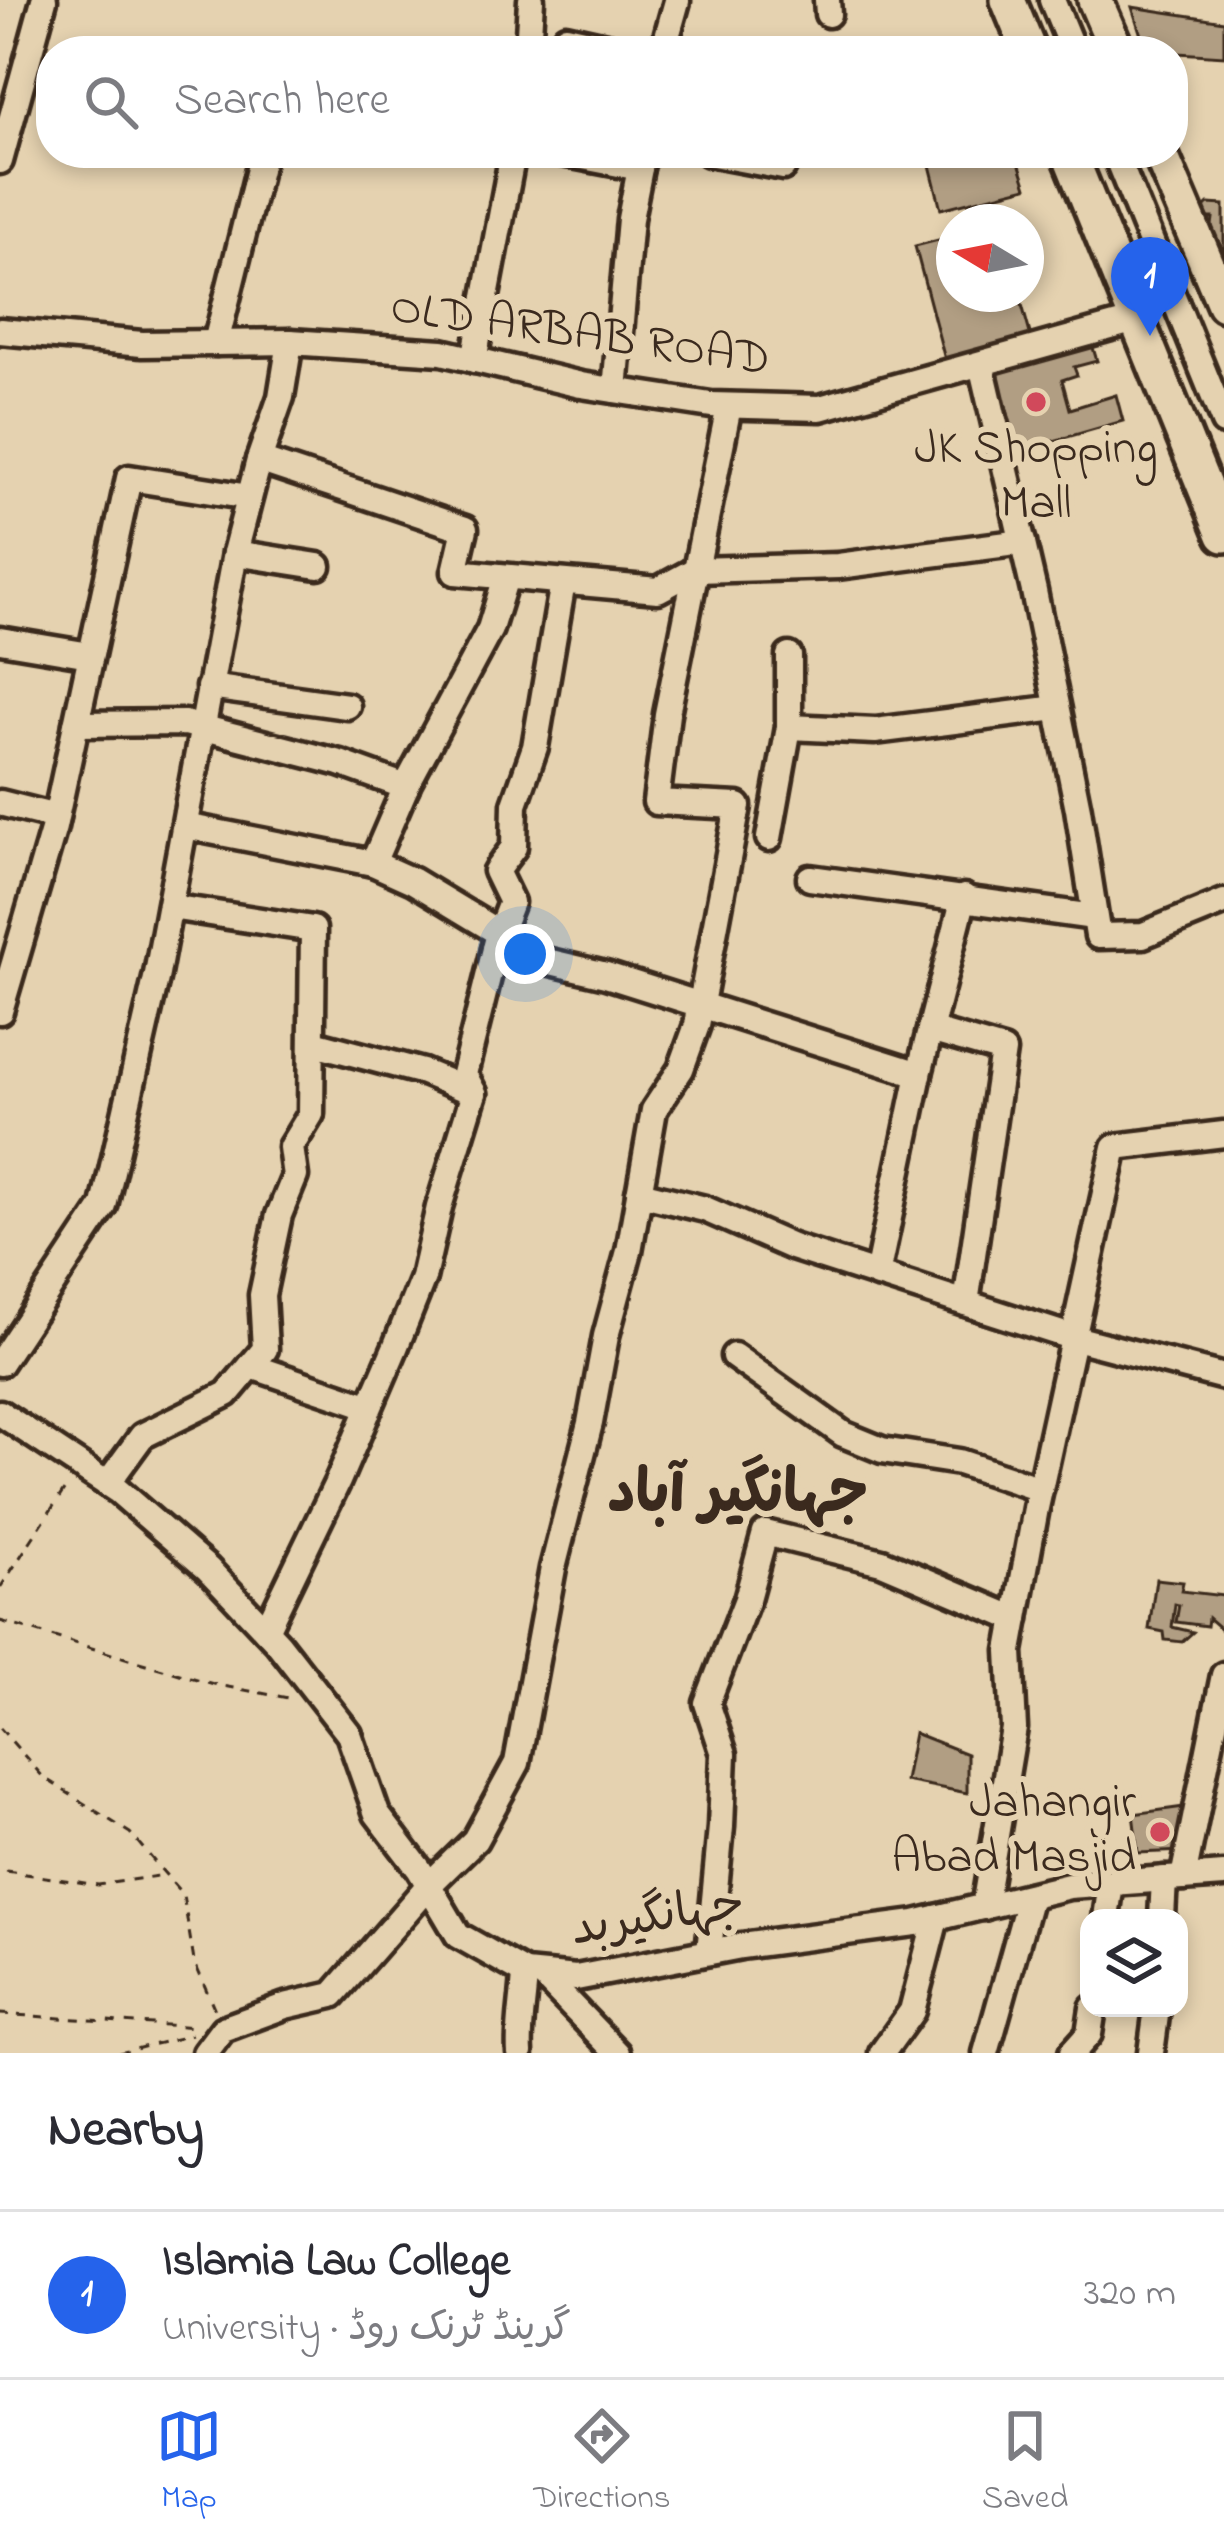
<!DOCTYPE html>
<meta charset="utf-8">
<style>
body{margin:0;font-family:"Indie Flower","Playpen Sans Arabic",sans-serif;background:#f7f7f7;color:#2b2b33}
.controls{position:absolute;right:36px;bottom:36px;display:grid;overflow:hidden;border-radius:24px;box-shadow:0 6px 18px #0003}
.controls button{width:108px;height:108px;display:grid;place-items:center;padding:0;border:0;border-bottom:3px solid #e1e1e2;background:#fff;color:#2b2b33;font:60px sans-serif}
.compass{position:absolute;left:936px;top:204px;width:108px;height:108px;border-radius:50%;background:#fff;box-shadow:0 6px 18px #0003;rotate:280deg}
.you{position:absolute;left:525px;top:954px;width:42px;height:42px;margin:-30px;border:9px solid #fff;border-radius:50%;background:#1a73e8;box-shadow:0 0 0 18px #1a73e833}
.badge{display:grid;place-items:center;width:78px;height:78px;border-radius:50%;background:#2563eb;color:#fff;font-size:39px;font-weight:700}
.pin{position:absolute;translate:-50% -99px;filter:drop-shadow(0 3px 6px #0008)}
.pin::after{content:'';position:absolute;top:63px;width:42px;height:36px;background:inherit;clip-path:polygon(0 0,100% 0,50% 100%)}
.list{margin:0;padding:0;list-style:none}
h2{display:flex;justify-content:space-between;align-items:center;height:156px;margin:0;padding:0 48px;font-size:51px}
h2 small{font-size:39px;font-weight:400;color:#7c7c81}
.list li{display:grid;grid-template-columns:78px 1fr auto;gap:36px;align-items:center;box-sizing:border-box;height:168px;padding:0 48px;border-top:3px solid #e1e1e2}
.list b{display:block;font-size:45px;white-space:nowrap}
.list p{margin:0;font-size:39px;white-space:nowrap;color:#7c7c81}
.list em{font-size:39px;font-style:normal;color:#7c7c81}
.icon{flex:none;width:66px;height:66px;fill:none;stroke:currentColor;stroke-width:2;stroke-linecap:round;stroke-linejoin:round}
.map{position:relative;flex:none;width:1224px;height:2053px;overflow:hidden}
.search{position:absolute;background:#fff;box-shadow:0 6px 18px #0003;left:36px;right:36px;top:36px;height:132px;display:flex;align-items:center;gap:30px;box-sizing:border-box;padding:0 42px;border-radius:48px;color:#7c7c81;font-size:45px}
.sheet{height:324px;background:#fff}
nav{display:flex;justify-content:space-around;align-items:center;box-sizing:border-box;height:168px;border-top:3px solid #e1e1e2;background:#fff;font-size:33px;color:#7c7c81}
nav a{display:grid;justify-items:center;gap:6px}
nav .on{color:#2563eb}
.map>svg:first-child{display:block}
</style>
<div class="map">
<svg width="1224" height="2053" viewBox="0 0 1224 2053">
<rect width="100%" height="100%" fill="#e5d2b0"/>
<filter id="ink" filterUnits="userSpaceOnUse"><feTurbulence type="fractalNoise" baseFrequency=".00833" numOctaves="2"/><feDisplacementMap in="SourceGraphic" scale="24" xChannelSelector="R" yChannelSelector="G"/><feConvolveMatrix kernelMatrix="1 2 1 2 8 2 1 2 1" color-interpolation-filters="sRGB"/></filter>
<g filter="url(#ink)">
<g fill="#b19e83" stroke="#3b2a1e" stroke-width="3">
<path d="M1132 7 1224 21V56L1146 51Z"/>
<path d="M927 153H1016L1027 187 941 209Z"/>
<path d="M1208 204 1224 205V251L1211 233 1213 218H1207L1203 209Z"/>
<path d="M954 236V294H1019L1034 348 948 371 915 246Z"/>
<path d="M1091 341 1097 361 1074 367 1077 375 1062 380 1070 409 1116 395 1123 421 1019 451 995 369Z"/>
<path d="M1156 1579 1183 1582 1181 1591 1224 1596V1632L1208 1618 1207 1626 1176 1622 1179 1605 1175 1604 1172 1627 1193 1632 1182 1642 1165 1640 1164 1632 1149 1629Z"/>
<path d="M914 1733 967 1754V1793L905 1781Z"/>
<path d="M1184 1807V1851L1138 1853 1133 1814Z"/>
</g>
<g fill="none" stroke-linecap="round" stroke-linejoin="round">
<g stroke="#3b2a1e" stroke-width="33">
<g id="minor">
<path d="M827 0 828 14"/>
<path d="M1052 0 1073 51"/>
<path d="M566 37 629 51"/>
<path d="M528 51 531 0"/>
<path d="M663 51 677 1"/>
<path d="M562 153 640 168"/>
<path d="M708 153 783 167"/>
<path d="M1115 153 1224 422"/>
<path d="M0 161 44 0"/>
<path d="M0 331 142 344 290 342 442 352 581 385 711 405 820 408 1136 320"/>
<path d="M216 343 263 153"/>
<path d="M474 360 513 153"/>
<path d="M981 364 1034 591 1078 809 1098 936 1143 935 1224 902"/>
<path d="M615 390 630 219 643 153"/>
<path d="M259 460 465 529 455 572 658 590 695 570 838 566 1023 542"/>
<path d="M235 553 318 566"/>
<path d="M0 640 90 655"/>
<path d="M209 687 347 706"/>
<path d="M76 724 185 723 340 763 406 787"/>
<path d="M789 727 875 731 1057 708"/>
<path d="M0 803 56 817"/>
<path d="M185 826 373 863 413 881 499 933 464 1074 474 1093 439 1207 423 1278 395 1348 338 1481 266 1630"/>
<path d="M769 838 789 727V656"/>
<path d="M373 863 408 782 490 629 506 577"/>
<path d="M810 878 1094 917"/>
<path d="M499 933 511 902 496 871 514 847 515 804 535 747 563 582"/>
<path d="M495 949 606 975 919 1074"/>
<path d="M0 1011 54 827 129 478 249 497"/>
<path d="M930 1030 1003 1051 966 1303"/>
<path d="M314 1043 423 1072 474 1093"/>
<path d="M639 1193 705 1209 792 1247 1071 1337 1224 1377"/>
<path d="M877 1275 919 1074 964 897"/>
<path d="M734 1356 843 1434 882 1450 959 1462 1040 1489"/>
<path d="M0 1363 104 1206 157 974 235 553 259 460 281 397 290 342"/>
<path d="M251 1366 368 1406"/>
<path d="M0 1413 118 1491 208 1569 278 1643 349 1734 377 1814 419 1869 458 1935 525 1973 576 1978 741 1946 915 1923 1069 1886 1224 1875"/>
<path d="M107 1484 142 1436 227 1394 265 1349 262 1295 279 1215 295 1176 291 1147 311 1114 313 929 170 907"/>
<path d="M1183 1878 1224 1675"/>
<path d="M984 1907 1014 1728 1010 1651 1036 1508 1115 1147 1224 1134"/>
<path d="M1106 1918 1111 1883"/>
<path d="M1162 1918 1164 1879"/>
<path d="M709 1952 721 1827 724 1754 707 1703 747 1599 765 1533 882 1562 1016 1619"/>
<path d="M544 1977 617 2053"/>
<path d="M205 2053 223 2029 285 2006 333 1995 429 1885 475 1840 517 1763 553 1568 590 1423 606 1336 629 1251 654 1110 681 1069 697 1025 738 806 656 802 667 714 729 406"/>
<path d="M520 2053C518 2026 524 2000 525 1973"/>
<path d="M882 2053 912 2011 936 1918"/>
<path d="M986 2053 1030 1896"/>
<path d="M1072 2053 1089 2034 1093 2008"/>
<path d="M1151 2053 1157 2008"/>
</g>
</g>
<g stroke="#3b2a1e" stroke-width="42">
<g id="highway">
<path d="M1008 0 1029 51"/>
<path d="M1095 0 1117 51"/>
<path d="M1069 153 1224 535"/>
<path d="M1160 153 1224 304"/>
</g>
</g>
<g stroke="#3b2a1e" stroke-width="3" stroke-dasharray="9 9" stroke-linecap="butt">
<path d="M0 1588 68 1484"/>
<path d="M0 1621 217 1685 294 1699"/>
<path d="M0 1728 43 1777 130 1833 183 1895 194 1961 215 2010"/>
<path d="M6 1871 98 1885 164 1875"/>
<path d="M0 2014 197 2027"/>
<path d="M119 2053 192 2035"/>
</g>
<use href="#minor" stroke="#e5d2b0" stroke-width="24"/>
<use href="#highway" stroke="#e5d2b0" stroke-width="33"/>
</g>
</g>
<g fill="#d1495b" stroke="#e5d2b0" stroke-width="4.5">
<circle cx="1036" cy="402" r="12"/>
<circle cx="1160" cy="1832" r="12"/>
</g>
<g text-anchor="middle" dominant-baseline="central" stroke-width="12" stroke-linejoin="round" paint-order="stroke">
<g font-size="48" fill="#3b2a1e" stroke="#e5d2b0">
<text transform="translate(580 335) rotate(8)">OLD ARBAB ROAD</text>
<text transform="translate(658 1918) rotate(-9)">جہانگیربد</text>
</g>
<g font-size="48" fill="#3b2a1e" stroke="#e5d2b0">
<text x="1036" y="450">JK Shopping<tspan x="1036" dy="55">Mall</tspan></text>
<text x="1136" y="1804" text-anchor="end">Jahangir<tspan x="1136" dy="55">Abad Masjid</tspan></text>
</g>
<g font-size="60" font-weight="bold" fill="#3b2a1e" stroke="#e5d2b0">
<text x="738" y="1496">جہانگیر آباد</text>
</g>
</g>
</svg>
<div class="controls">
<button><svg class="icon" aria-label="layers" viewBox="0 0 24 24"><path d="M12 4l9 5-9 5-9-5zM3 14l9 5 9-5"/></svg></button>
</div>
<svg class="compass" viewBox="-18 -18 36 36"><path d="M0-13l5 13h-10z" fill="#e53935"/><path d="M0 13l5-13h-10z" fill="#7c7c81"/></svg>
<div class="you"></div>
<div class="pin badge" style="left:1150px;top:336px">1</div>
<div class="search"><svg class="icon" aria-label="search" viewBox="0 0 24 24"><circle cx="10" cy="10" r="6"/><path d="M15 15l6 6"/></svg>Search here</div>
</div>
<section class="sheet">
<h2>Nearby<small></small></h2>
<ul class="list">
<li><span class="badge">1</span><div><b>Islamia Law College</b><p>University · گرینڈ ٹرنک روڈ</p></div><em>320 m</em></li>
</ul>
</section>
<nav>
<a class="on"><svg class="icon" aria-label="map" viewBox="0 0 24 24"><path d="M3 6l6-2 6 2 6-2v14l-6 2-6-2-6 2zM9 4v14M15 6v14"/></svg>Map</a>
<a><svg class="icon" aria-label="directions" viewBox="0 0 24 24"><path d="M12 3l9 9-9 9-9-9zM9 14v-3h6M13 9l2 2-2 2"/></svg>Directions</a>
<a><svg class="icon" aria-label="saved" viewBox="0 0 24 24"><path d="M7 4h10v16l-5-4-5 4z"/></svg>Saved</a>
</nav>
